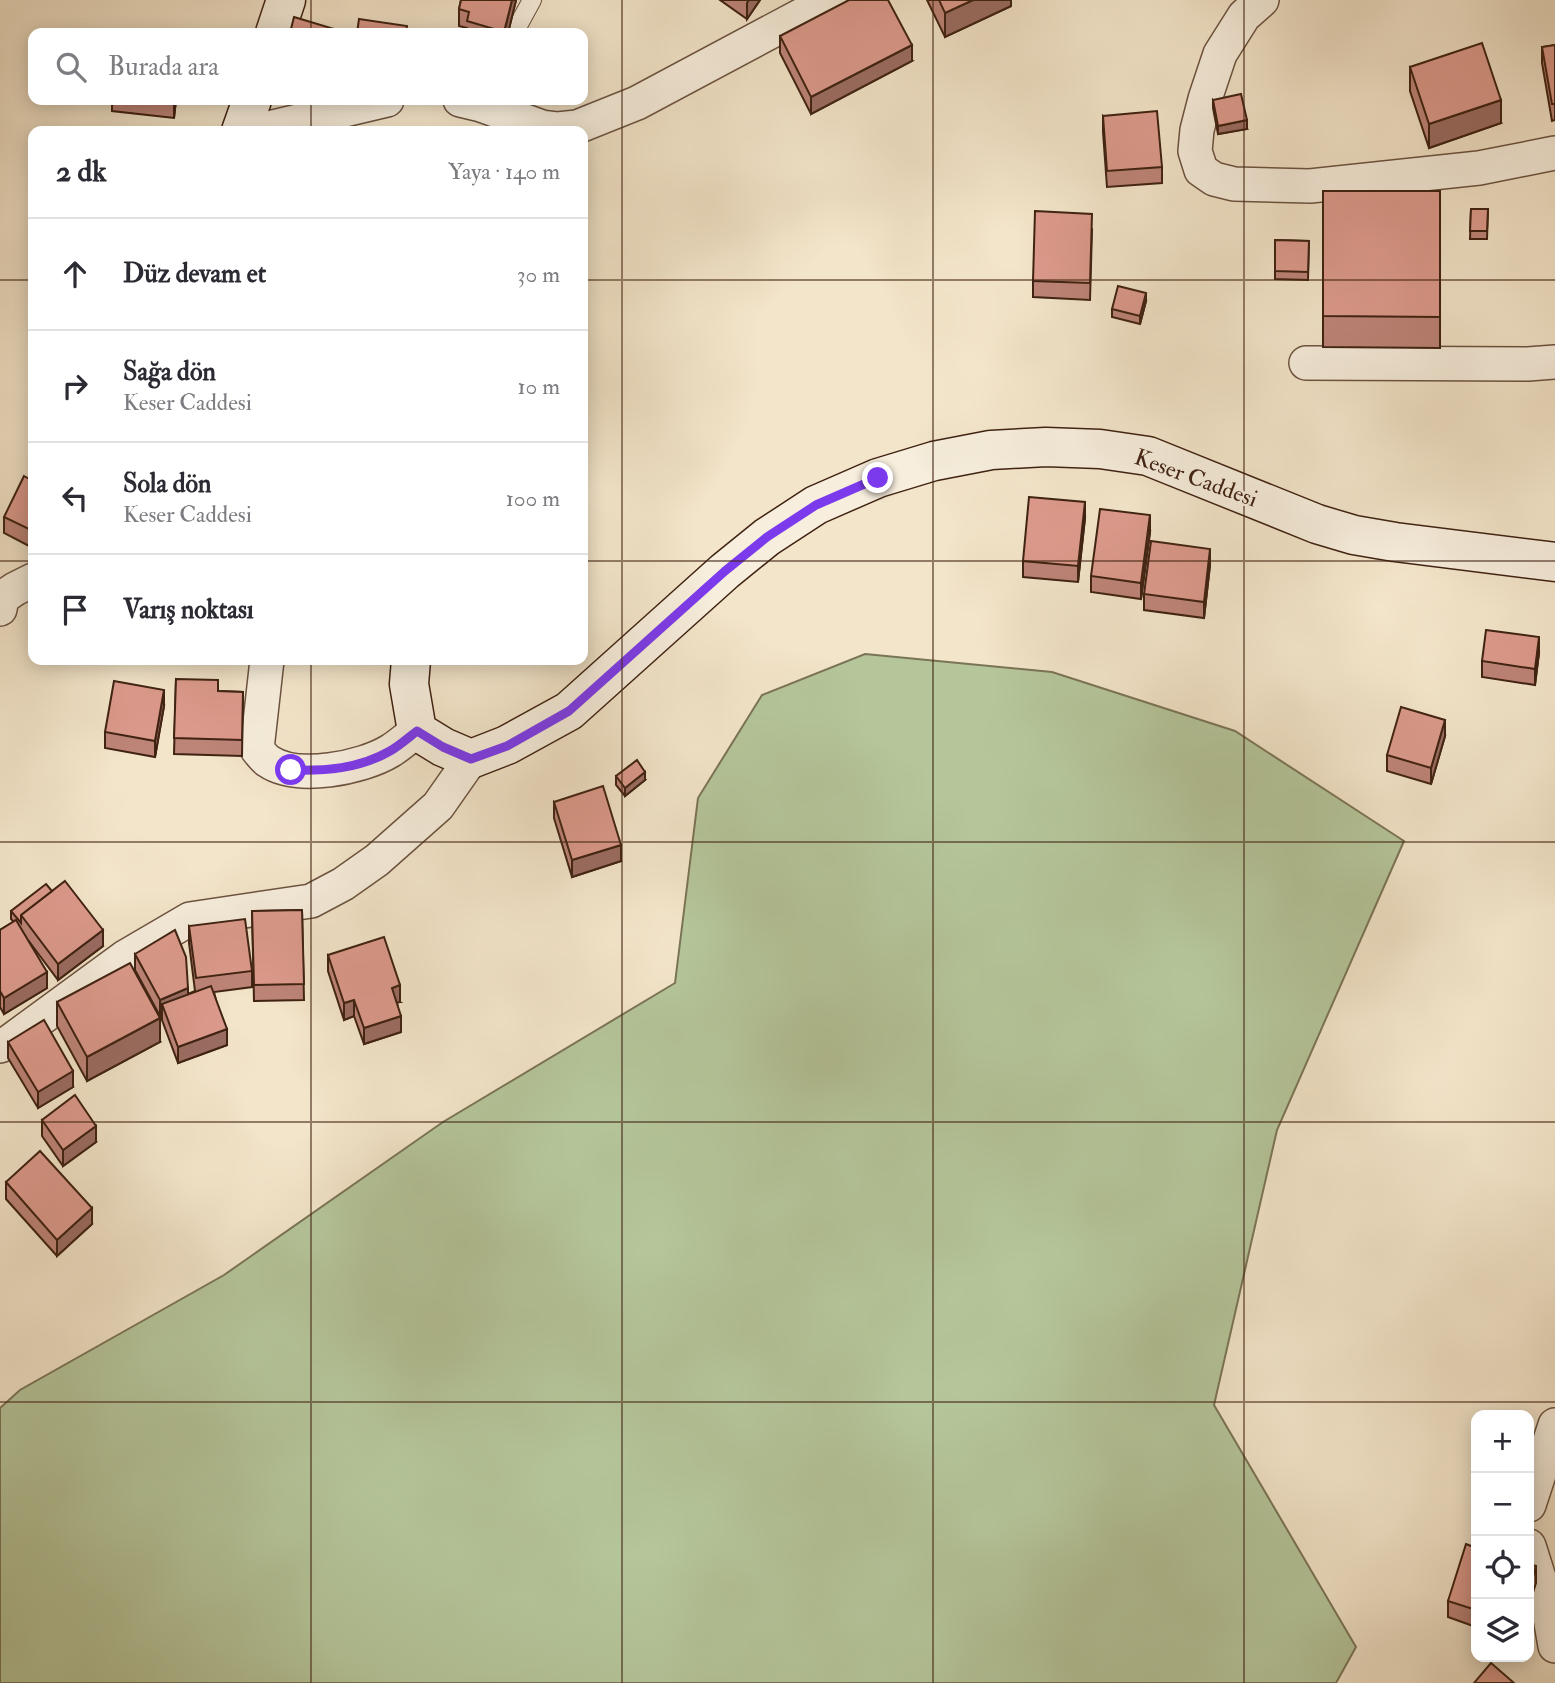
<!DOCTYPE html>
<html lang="tr">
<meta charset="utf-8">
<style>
body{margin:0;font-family:"IM FELL Double Pica",serif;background:#f2f2f3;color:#2b2b33}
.controls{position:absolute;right:21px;bottom:21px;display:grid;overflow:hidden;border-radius:14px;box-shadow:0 4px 18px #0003}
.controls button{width:63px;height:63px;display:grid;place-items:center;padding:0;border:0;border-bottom:2px solid #e1e1e2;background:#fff;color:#2b2b33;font:35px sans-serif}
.stop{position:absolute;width:21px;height:21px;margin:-16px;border:5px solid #7c3aed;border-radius:50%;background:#fff}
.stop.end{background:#7c3aed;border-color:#fff;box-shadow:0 2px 7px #0008}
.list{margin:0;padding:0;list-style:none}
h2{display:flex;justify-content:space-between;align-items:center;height:91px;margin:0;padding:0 28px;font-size:30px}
h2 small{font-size:23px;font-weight:400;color:#7c7c81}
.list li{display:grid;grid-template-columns:46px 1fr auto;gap:21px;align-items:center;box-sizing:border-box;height:112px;padding:0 28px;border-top:2px solid #e1e1e2}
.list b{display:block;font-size:26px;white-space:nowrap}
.list p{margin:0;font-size:23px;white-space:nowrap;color:#7c7c81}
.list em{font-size:23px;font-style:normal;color:#7c7c81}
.icon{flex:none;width:38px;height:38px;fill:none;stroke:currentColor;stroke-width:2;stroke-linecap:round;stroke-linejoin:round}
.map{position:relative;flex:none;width:1555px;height:1683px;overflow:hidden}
.search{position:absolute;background:#fff;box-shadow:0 4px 18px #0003;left:28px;top:28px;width:560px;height:77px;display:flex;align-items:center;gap:18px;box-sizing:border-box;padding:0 24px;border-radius:14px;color:#7c7c81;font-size:26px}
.panel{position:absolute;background:#fff;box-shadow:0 4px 18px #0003;left:28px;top:126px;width:560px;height:539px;border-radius:14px}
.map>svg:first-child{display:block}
</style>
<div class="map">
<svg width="1555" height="1683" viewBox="0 0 1555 1683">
<rect width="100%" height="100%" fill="#f3e5ca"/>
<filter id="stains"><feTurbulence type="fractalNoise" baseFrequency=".00286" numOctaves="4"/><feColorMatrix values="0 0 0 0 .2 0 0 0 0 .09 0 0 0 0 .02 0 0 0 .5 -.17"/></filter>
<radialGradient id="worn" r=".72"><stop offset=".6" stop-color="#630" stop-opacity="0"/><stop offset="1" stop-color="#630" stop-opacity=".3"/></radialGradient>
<path fill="#b5c69b" stroke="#7a7456" stroke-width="2" d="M865 654 1052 672 1235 731 1404 841 1277 1130 1214 1405 1356 1647 1336 1683H0V1408L20 1390 224 1275 443 1122 675 983 698 798 762 695Z"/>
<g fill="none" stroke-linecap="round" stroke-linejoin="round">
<g stroke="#6c5340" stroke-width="20">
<path id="lane" d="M514 33 532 0"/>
</g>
<g stroke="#6c5340" stroke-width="36">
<g id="street">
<path d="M1262 0 1244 16 1220 54 1205 99 1197 130 1195 151 1201 170 1214 179 1234 184 1310 186 1479 168 1555 153"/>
<path d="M460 100 481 105 542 127 558 129 577 127 637 103 830 0"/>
<path d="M256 131 387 100"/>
<path d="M1306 363 1528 364 1555 362"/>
<path d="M0 609 2 598 15 589 33 580"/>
<path d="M267 660 257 749C260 753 264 758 268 761 297 781 362 768 390 751 400 745 408 737 417 731"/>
<path d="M0 1046 9 1042 125 957 190 919 311 901 343 884 377 860 438 806 471 759"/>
<path d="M1529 1505 1555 1425"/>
<path d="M1529 1546 1548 1606 1555 1646"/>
</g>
</g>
<g stroke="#3f2212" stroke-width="41">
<g id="secondary">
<path d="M275 33 286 0"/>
<path d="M241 131 252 100"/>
<path d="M411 660 409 684 417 731 443 747 471 759 507 745 569 711 725 571 767 537 816 505 878 478 934 461 991 450 1046 447 1100 449 1148 456 1317 524 1354 535 1395 542 1555 562"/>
</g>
</g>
<use href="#lane" stroke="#f7eedd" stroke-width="18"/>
<use href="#street" stroke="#f7eedd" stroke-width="33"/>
<use href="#secondary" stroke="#f7eedd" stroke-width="38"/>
</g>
<g fill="#bd8478" stroke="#3f2212" stroke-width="2">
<path d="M461 0H516L508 33H467V28L459 26V9Z"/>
<path d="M720 0H760L747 19Z"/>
<path d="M927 0H1011V6L945 37Z"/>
<path d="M780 36 912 61 811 114 780 53Z"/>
<path d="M1555 45V120L1552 121 1542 63V47Z"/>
<path d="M1410 67 1501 123 1429 148 1410 91Z"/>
<path d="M112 100H176L174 118 112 111Z"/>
<path d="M313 100H326L325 103Z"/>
<path d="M1213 100 1247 129 1218 134 1213 108Z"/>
<path d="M1103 116 1162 167V183L1107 187 1103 132Z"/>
<path d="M1323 191H1440V348L1323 347Z"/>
<path d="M1471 209H1488L1487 239H1470Z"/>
<path d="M1092 230 1090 300 1033 297V281Z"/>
<path d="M1275 240 1309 241 1308 280 1275 279Z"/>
<path d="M1146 301 1140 324 1112 317V309Z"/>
<path d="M33 481V548L4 533V517Z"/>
<path d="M1085 518 1078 582 1023 577V561Z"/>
<path d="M1150 532 1141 599 1091 592V576Z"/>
<path d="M1210 565 1204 618 1144 610V594Z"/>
<path d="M1539 653 1535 685 1482 677V661Z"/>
<path d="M176 679 218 691 243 692 242 756 174 754Z"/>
<path d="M164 706 155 757 105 748V732Z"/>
<path d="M1445 736 1431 784 1387 771V755Z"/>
<path d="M616 776 645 780 625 796 616 785Z"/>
<path d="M554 802 621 861 572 877 554 818Z"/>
<path d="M52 891 103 946 58 980 28 940 47 988 4 1014 0 1007V930L14 922 11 919V911Z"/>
<path d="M302 910 304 1000 254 1001 252 911Z"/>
<path d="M189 926 252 971V987L214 992 227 1045 178 1063 162 1020V1015L160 1016 135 970V954L188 994 195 991 189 943Z"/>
<path d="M328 955 400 1002H397L401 1032 364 1044 354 1016 344 1020 328 971Z"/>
<path d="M57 1002 160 1042 87 1081 57 1026Z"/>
<path d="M8 1042 73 1087 38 1108 8 1058Z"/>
<path d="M42 1120 96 1142 63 1166 42 1136Z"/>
<path d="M6 1182 92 1224 57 1256 6 1199Z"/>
<path d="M1476 1548V1627L1448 1617V1601Z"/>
</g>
<g fill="#9a6c62" stroke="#3f2212" stroke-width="2">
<path d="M512 0H516L508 33H504Z"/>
<path d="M749 0H760L747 19V3Z"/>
<path d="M973 0H1011V6L945 37V13Z"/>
<path d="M912 45V61L811 114V97Z"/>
<path d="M174 100H176L174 118Z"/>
<path d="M1501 100V123L1429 148V124Z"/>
<path d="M1247 120V129L1218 134V126Z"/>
<path d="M1146 293V301L1140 324V316Z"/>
<path d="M1085 502V518L1078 582V566Z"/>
<path d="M1150 515V532L1141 599V583Z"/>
<path d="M1210 549V565L1204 618V602Z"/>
<path d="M1539 637V653L1535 685V669Z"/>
<path d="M164 690V706L155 757V741Z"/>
<path d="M1445 720V736L1431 784V768Z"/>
<path d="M645 772V780L625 796V788Z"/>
<path d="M621 845V861L572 877V860Z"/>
<path d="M103 930V946L58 980V964Z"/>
<path d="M47 972V988L4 1014V998Z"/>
<path d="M400 985V1002L392 1004V988Z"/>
<path d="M188 988V1004H162V1015L160 1016V1000Z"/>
<path d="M354 1000V1016L344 1020V1003Z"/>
<path d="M401 1016V1032L364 1044V1028Z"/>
<path d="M160 1018V1042L87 1081V1057Z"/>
<path d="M227 1029V1045L178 1063V1047Z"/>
<path d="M73 1071V1087L38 1108V1092Z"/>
<path d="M96 1126V1142L63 1166V1150Z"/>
<path d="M92 1208V1224L57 1256V1240Z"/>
<path d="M1536 1566V1583L1529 1605V1589Z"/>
</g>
<g fill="#dc9a8c" stroke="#3f2212" stroke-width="2">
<path d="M461 0H512L504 32 467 21 469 12 459 9Z"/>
<path d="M849 0H888L912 45 811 97 780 36Z"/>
<path d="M939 0H973L945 13Z"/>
<path d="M294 17 341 31 340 33H290Z"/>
<path d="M359 19 407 26 406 33H357Z"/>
<path d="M1482 43 1501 100 1429 124 1410 67Z"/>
<path d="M1555 45V104H1552L1542 47Z"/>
<path d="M1241 94 1247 120 1218 126 1213 100Z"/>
<path d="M155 100H174V102Z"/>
<path d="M1157 111 1162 167 1107 171 1103 116Z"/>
<path d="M1323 191H1440V317L1323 316Z"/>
<path d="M1471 209H1488L1487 231H1470Z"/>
<path d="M1035 211 1092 214 1090 283 1033 281Z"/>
<path d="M1275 240 1309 241 1308 272 1275 271Z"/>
<path d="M1118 286 1146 293 1140 316 1112 309Z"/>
<path d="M24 476 33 481V531L4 517Z"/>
<path d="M1029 497 1085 502 1078 566 1023 561Z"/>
<path d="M1100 509 1150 515 1141 583 1091 576Z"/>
<path d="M1151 541 1210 549 1204 602 1144 594Z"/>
<path d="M1486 630 1539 637 1535 669 1482 661Z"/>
<path d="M176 679 218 680V691L243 692 242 740 174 738Z"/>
<path d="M114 681 164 690 155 741 105 732Z"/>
<path d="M1401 707 1445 720 1431 768 1387 755Z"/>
<path d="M637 760 645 772 625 788 616 776Z"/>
<path d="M603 786 621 845 572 860 554 802Z"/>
<path d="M65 881 103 930 58 964 21 915Z"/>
<path d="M46 884 52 891 21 915V923L11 911Z"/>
<path d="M302 910 304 984 254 985 252 911Z"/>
<path d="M245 919 252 971 196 978 189 926Z"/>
<path d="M16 920 47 972 4 998 0 991V930Z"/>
<path d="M175 930 186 957 188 988 160 1000 135 954Z"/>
<path d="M384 937 400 985 392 988 401 1016 364 1028 354 1000 344 1003 328 955Z"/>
<path d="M130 963 160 1018 87 1057 57 1002Z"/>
<path d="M211 986 227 1029 178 1047 162 1004Z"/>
<path d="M44 1020 73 1071 38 1092 8 1042Z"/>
<path d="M75 1095 96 1126 63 1150 42 1120Z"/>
<path d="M40 1151 92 1208 57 1240 6 1182Z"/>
<path d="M1466 1544 1476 1548V1610L1448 1601Z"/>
<path d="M1529 1564 1536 1566 1529 1589Z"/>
<path d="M1491 1663 1514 1683H1474Z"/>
</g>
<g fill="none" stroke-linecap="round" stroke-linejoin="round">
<path stroke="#7c3aed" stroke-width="9" d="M291 770C325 771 359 769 390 751 399 746 408 738 417 731L443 747 471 759 507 746 569 711 725 571 767 537 816 505 878 478"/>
</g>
<path fill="none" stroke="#3f2212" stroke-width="2" stroke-opacity="0.55" d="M311 0V33M622 0V1683M933 0V1683M1244 0V1683M311 100V131M0 280H33M583 280H1555M0 561H33M583 561H1555M311 660V1683M0 842H1555M0 1122H1555M0 1402H1555"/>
<g text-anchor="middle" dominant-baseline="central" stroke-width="5" stroke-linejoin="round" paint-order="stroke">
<g font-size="23" fill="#3f2212" stroke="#f7eedd">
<text transform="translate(1196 478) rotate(20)">Keser Caddesi</text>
</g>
</g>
<rect width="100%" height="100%" filter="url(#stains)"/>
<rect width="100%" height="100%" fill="url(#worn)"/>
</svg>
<div class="controls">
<button>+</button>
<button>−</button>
<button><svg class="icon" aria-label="locate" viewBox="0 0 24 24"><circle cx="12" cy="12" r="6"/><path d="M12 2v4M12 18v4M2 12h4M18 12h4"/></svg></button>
<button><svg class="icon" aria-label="layers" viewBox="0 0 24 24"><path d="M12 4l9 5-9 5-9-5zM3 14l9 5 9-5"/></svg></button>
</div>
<div class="stop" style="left:291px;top:770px"></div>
<div class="stop end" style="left:878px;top:478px"></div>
<div class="search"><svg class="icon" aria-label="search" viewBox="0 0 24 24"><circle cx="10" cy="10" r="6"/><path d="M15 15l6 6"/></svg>Burada ara</div>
<section class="panel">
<h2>2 dk<small>Yaya · 140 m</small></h2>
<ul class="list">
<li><svg class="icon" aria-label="ahead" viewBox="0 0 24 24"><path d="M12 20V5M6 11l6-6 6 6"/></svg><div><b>Düz devam et</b></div><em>30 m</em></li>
<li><svg class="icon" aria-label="right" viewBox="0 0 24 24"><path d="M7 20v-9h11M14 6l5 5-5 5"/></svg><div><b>Sağa dön</b><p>Keser Caddesi</p></div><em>10 m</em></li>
<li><svg class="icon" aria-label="left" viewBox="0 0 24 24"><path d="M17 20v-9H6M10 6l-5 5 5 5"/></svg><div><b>Sola dön</b><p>Keser Caddesi</p></div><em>100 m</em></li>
<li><svg class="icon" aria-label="arrive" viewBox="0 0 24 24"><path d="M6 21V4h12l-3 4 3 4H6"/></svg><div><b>Varış noktası</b></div></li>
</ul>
</section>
</div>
